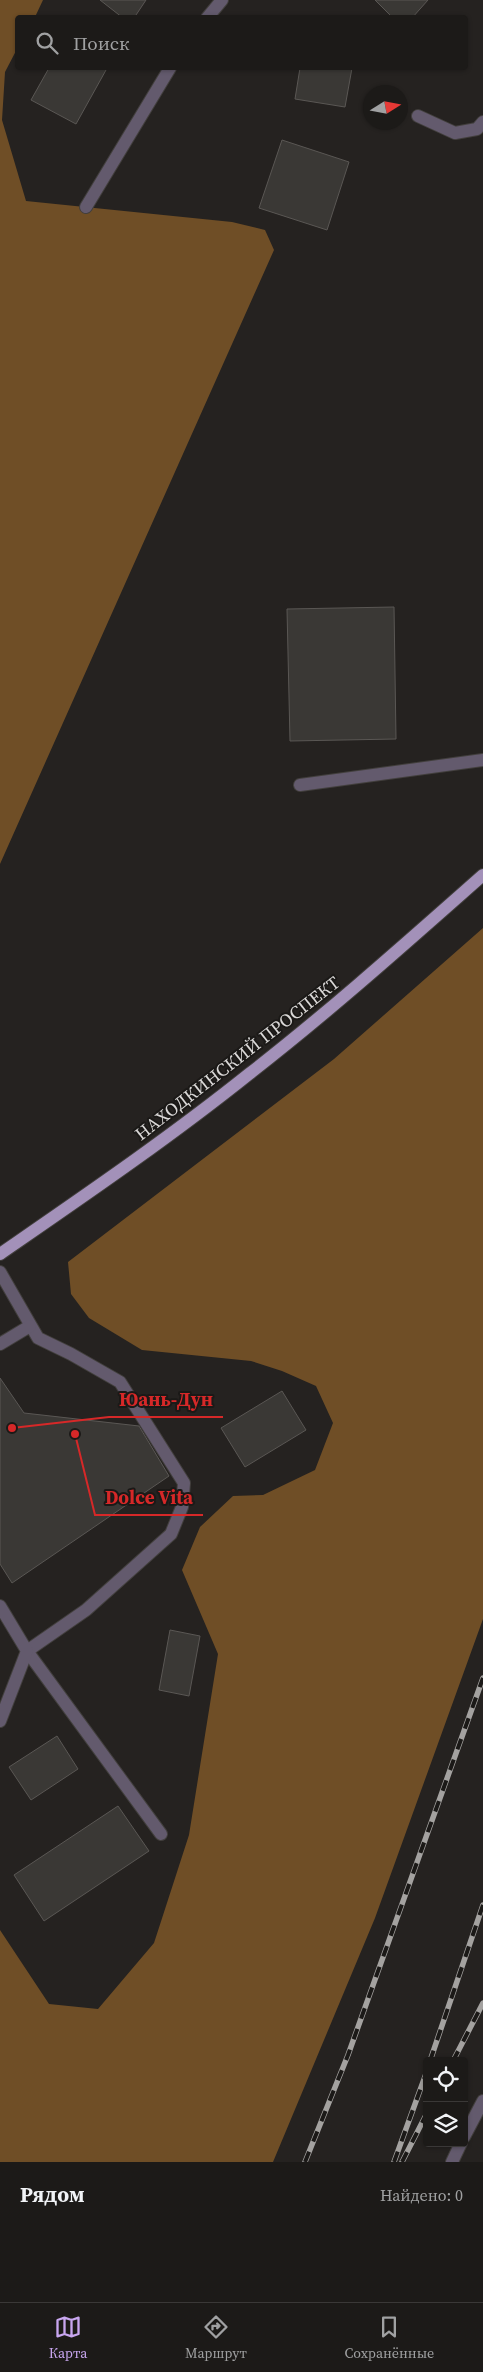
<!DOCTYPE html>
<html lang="ru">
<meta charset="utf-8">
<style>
body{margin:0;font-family:"Source Serif 4",serif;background:#292725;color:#f1f3f6}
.controls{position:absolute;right:15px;bottom:15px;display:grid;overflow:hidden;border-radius:5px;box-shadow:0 1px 4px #0004}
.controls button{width:45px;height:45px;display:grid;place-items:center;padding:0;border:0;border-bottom:1px solid #3a3837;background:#1c1a18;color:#f1f3f6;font:25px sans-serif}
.compass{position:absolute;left:363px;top:85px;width:45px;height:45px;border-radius:50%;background:#1c1a18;box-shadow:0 1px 4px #0004;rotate:79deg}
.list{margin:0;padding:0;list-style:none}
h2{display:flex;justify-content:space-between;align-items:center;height:65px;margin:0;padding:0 20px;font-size:21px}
h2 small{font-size:16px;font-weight:400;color:#a0a1a2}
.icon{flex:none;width:28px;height:28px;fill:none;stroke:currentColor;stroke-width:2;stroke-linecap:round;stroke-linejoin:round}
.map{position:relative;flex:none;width:483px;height:2162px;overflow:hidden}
.search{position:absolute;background:#1c1a18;box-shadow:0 1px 4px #0004;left:15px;right:15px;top:15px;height:55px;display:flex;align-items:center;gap:12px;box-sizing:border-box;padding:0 18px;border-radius:5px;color:#a0a1a2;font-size:19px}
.sheet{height:140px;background:#1c1a18}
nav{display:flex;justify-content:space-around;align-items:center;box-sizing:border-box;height:70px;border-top:1px solid #3a3837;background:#1c1a18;font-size:14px;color:#a0a1a2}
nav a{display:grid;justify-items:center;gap:2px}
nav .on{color:#c8a6ef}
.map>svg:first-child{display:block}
</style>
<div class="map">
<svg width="483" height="2162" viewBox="0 0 483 2162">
<rect width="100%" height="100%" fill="#252220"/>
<g fill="#6f4e26">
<path d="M0 0H43L35 17 18 18 17 49 5 72 2 120 26 201 232 222 265 230 274 250 0 864Z"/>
<path d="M483 928V1619L375 1918 273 2162H0V1930L49 2004 98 2009 154 1943 189 1835 218 1654 182 1570 200 1527 233 1496 263 1495 315 1470 333 1423 316 1386 282 1371 251 1361 142 1350 89 1318 71 1294 68 1262 334 1059Z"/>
</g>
<g fill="#3a3835" stroke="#5a5754">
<path d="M100 0H146L134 18H123Z"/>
<path d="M375 0H428L412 18H393Z"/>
<path d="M49 68H102L106 70 76 124 31 100Z"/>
<path d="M300 68H352L345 107 295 99Z"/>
<path d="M282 140 349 162 327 230 259 208Z"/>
<path d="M394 607 396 739 290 741 287 609Z"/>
<path d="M0 1378 24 1413 139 1426 169 1476 12 1583 0 1564Z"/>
<path d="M282 1391 306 1430 245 1467 221 1428Z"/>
<path d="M170 1630 200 1636 189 1696 159 1690Z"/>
<path d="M57 1736 78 1769 31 1800 9 1767Z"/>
<path d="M118 1806 149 1851 44 1921 14 1875Z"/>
</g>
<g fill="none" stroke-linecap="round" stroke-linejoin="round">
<g stroke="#423f3d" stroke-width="14">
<g id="minor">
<path d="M207 18 222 0"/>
<path d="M418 116 455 133 477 129 483 122"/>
<path d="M86 207 170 68"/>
<path d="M300 785 483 760"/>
<path d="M0 1272 38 1338 71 1354 120 1382 184 1483 182 1507 171 1534 86 1610 27 1651 161 1834"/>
<path d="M0 1344 30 1326"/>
<path d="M0 1606 27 1651 0 1721"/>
<path d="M464 2137 483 2101"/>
<path d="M452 2162 461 2143"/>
</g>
</g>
<g stroke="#423f3d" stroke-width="14">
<path id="major" d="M0 1254C84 1196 169 1138 249 1074 330 1011 406 943 483 875"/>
</g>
<use href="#minor" stroke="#635a6d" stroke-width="12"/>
<use href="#major" stroke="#a391b9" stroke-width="12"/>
<g stroke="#a4a2a0" stroke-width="5.5">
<g id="rail">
<path d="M430 2061 483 1905"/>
<path d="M453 2061 483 2003"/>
<path d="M305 2162 348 2055 483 1678"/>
<path d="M394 2162 427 2071"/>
<path d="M402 2162 427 2113"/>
</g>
</g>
<use href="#rail" stroke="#1b1917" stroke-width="4" stroke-dasharray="11" stroke-linecap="butt"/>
</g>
<g text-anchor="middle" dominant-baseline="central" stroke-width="4" stroke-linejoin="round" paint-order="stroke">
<g font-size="18" fill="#dad8d7" stroke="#1b1917">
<text transform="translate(237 1058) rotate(-38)">НАХОДКИНСКИЙ ПРОСПЕКТ</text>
</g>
</g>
<path fill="none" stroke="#d62828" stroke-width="2" d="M12 1428L109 1417H223M75 1434L95 1515H203"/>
<g fill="#d62828" stroke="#1b1917" stroke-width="2">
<circle cx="12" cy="1428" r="5"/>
<circle cx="75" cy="1434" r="5"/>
</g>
<g font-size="19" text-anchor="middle" font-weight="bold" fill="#d62828" stroke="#1b1917" stroke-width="4" stroke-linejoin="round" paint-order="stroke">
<text x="166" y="1406">Юань-Дун</text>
<text x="149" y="1504">Dolce Vita</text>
</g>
</svg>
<div class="controls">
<button><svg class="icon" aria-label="locate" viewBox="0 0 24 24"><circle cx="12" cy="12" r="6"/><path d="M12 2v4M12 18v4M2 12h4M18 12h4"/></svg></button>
<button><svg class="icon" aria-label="layers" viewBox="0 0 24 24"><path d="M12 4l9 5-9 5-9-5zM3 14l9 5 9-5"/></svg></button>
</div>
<svg class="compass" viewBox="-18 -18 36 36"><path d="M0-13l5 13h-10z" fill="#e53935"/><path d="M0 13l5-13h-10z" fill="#a0a1a2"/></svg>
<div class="search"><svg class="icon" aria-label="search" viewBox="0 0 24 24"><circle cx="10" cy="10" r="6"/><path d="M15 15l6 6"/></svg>Поиск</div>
</div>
<section class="sheet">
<h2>Рядом<small>Найдено: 0</small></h2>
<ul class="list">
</ul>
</section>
<nav>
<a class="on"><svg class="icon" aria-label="map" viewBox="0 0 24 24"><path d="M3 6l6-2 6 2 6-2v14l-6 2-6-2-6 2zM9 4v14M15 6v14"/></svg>Карта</a>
<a><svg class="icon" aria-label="directions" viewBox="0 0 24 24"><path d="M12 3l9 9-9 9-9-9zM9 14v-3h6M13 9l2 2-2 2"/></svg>Маршрут</a>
<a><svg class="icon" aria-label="saved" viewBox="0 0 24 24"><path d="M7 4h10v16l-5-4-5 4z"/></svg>Сохранённые</a>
</nav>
